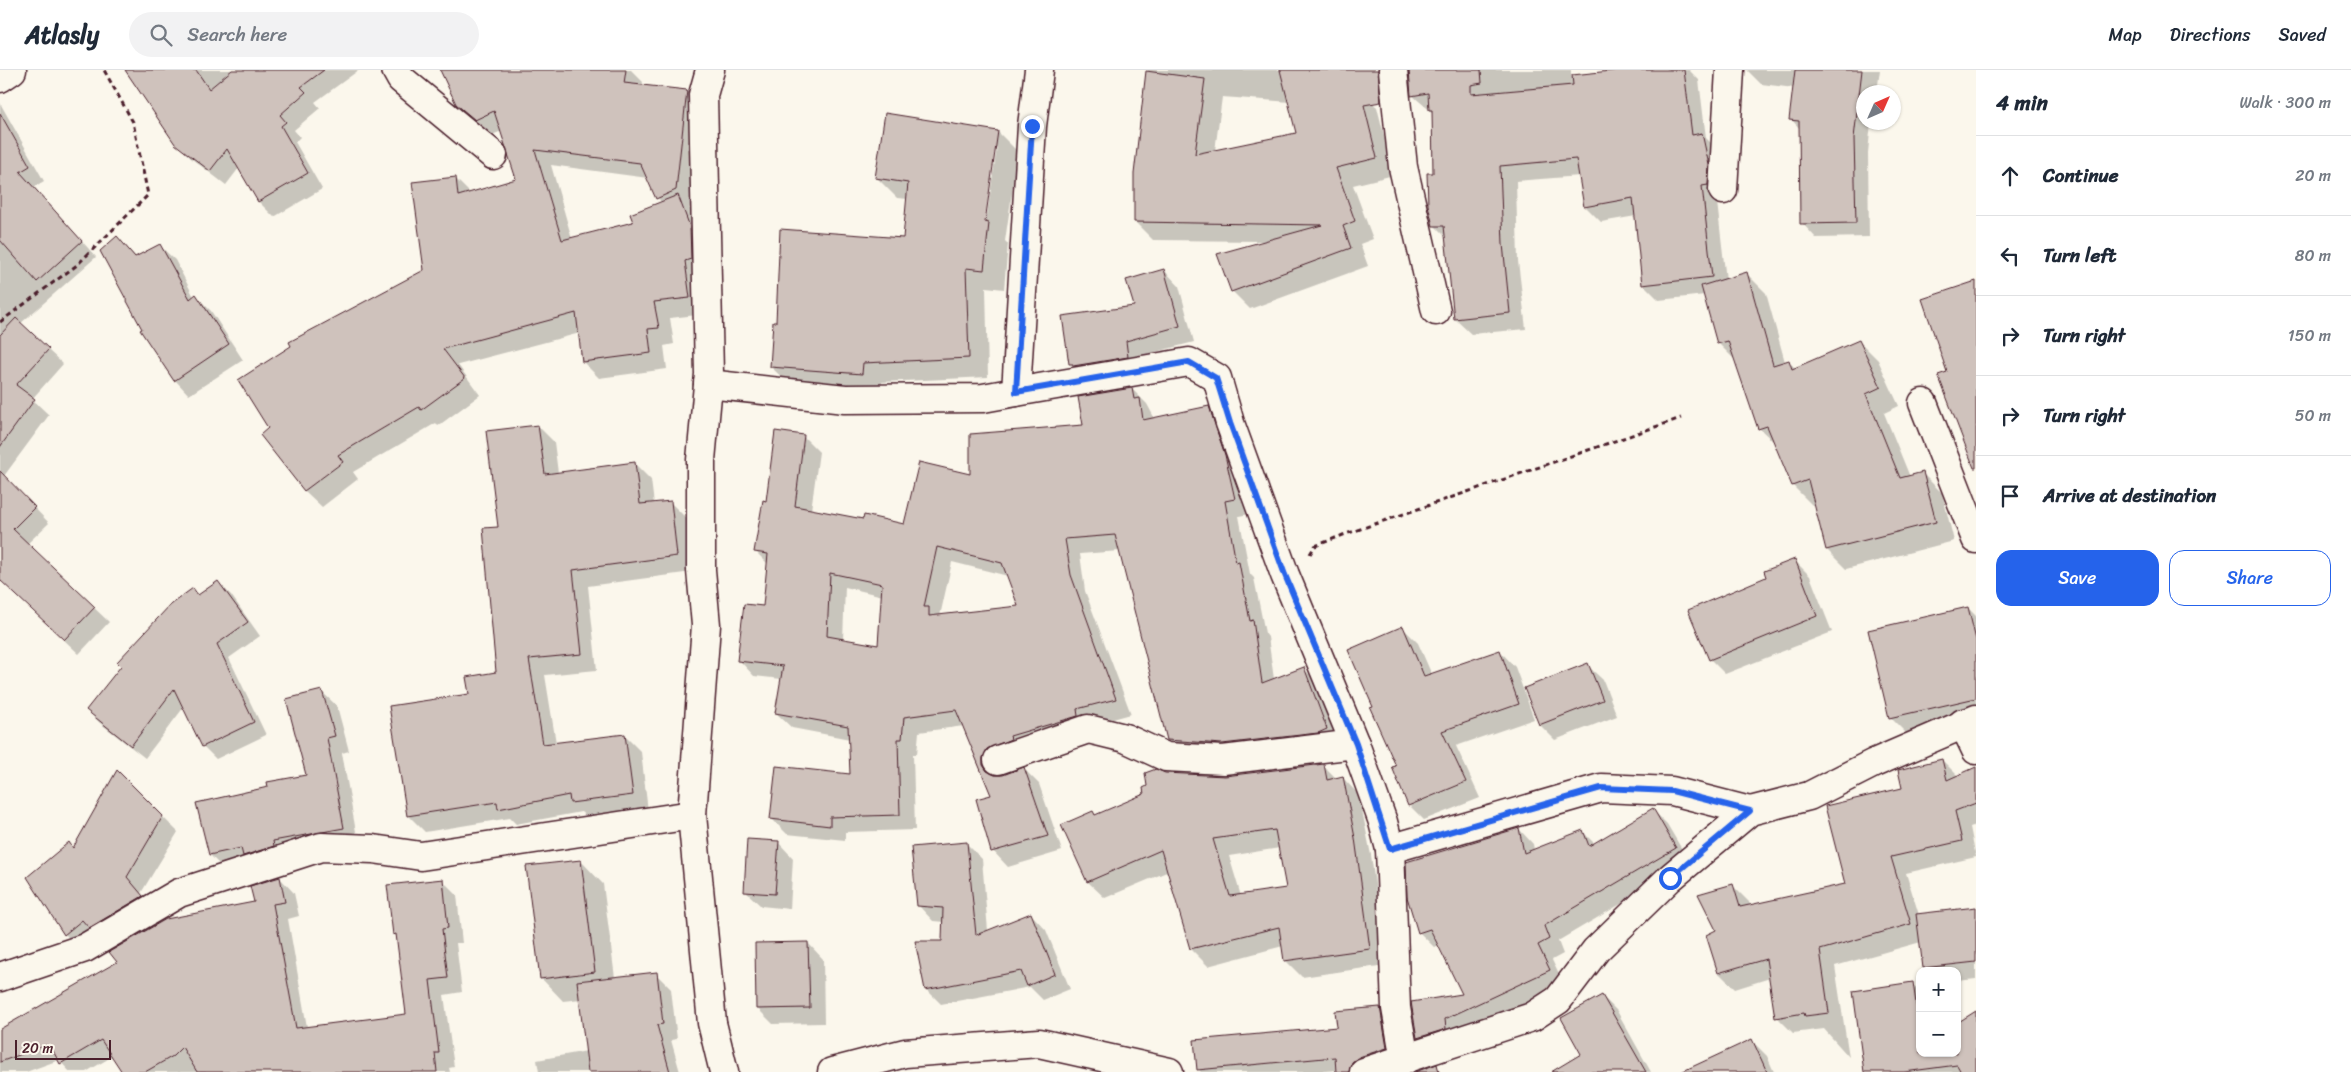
<!DOCTYPE html>
<meta charset="utf-8">
<style>
body{margin:0;font-family:Sriracha,sans-serif;background:#f2f2f3;color:#1f2937}
.controls{position:absolute;right:15px;bottom:15px;display:grid;overflow:hidden;border-radius:10px;box-shadow:0 1px 4px #0004}
.controls button{width:45px;height:45px;display:grid;place-items:center;padding:0;border:0;border-bottom:1px solid #e0e1e3;background:#fff;color:#1f2937;font:25px sans-serif}
.compass{position:absolute;left:1856px;top:15px;width:45px;height:45px;border-radius:50%;background:#fff;box-shadow:0 1px 4px #0004;rotate:45deg}
.scale{position:absolute;left:15px;bottom:12px;width:96px;box-sizing:border-box;padding-left:5px;border:2px solid #4a1f2b;border-top:0;font-size:14px;line-height:18px;white-space:nowrap;color:#4a1f2b;-webkit-text-stroke:4px #fbf7ec;paint-order:stroke}
.stop{position:absolute;width:15px;height:15px;margin:-11px;border:4px solid #2563eb;border-radius:50%;background:#fff}
.stop.end{background:#2563eb;border-color:#fff;box-shadow:0 1px 5px #0008}
.list{margin:0;padding:0;list-style:none}
h2{display:flex;justify-content:space-between;align-items:center;height:65px;margin:0;padding:0 20px;font-size:21px}
h2 small{font-size:16px;font-weight:400;color:#747a83}
.list li{display:grid;grid-template-columns:32px 1fr auto;gap:15px;align-items:center;box-sizing:border-box;height:80px;padding:0 20px;border-top:1px solid #e0e1e3}
.list b{display:block;font-size:19px;white-space:nowrap}
.list em{font-size:16px;font-style:normal;color:#747a83}
.actions{display:flex;gap:10px;padding:15px 20px}
.actions a{flex:1;padding:11px 0;border:1px solid #2563eb;border-radius:15px;text-align:center;font-size:18px;color:#2563eb}
.actions .main{background:#2563eb;color:#fff}
.icon{flex:none;width:28px;height:28px;fill:none;stroke:currentColor;stroke-width:2;stroke-linecap:round;stroke-linejoin:round}
.map{position:relative;flex:none;width:1976px;height:1002px;overflow:hidden}
header{display:flex;align-items:center;gap:30px;box-sizing:border-box;height:70px;padding:0 25px;background:#fff;border-bottom:1px solid #e0e1e3}
header strong{font-size:24px}
nav{display:flex;gap:28px;margin-inline-start:auto;font-size:18px}
.search{width:350px;height:45px;background:#f2f2f3;display:flex;align-items:center;gap:12px;box-sizing:border-box;padding:0 18px;border-radius:28px;color:#747a83;font-size:19px}
main{display:flex}
aside{flex:1;background:#fff}
.map>svg:first-child{display:block}
</style>
<header>
<strong>Atlasly</strong>
<div class="search"><svg class="icon" aria-label="search" viewBox="0 0 24 24"><circle cx="10" cy="10" r="6"/><path d="M15 15l6 6"/></svg>Search here</div>
<nav><a>Map</a><a>Directions</a><a>Saved</a></nav>
</header>
<main>
<div class="map">
<svg width="1976" height="1002" viewBox="0 0 1976 1002">
<rect width="100%" height="100%" fill="#fbf7ec"/>
<filter id="ink" filterUnits="userSpaceOnUse"><feTurbulence type="fractalNoise" baseFrequency=".02" numOctaves="2"/><feDisplacementMap in="SourceGraphic" scale="10" xChannelSelector="R" yChannelSelector="G"/><feConvolveMatrix kernelMatrix="1 2 1 2 8 2 1 2 1" color-interpolation-filters="sRGB"/></filter>
<g filter="url(#ink)">
<g fill="#0003" fill-rule="evenodd">
<path d="M126 0H359L315 32 320 38 294 60 300 67 295 72 322 119 274 147 259 132 239 98 226 115 192 89 176 73Z"/>
<path d="M450 0H631L643 12 642 16 687 21 703 37 692 137 689 138 694 143 706 244 670 248 674 274 664 276 667 299 599 308 583 292 580 263 458 295 480 325 438 356 436 353 353 402 358 409 322 437 305 421 262 365 426 201 455 108 470 123 518 109 502 61 492 65 457 33ZM551 95 648 108 658 128 662 133 634 153 572 169Z"/>
<path d="M1148 0H1369L1370 31 1377 37 1394 105 1353 115 1373 169 1360 174 1368 196 1250 239 1232 221 1266 171 1153 170 1135 152V104ZM1222 27 1290 32 1298 64 1215 81Z"/>
<path d="M1412 0H1571V7L1631 0H1689L1699 10 1706 68 1718 80 1717 132 1726 210 1747 204 1766 223 1785 292 1788 291 1796 299 1859 271 1878 290 1899 336 1884 343 1910 407 1923 404 1942 423 1954 471 1846 499 1827 480 1815 433 1812 435 1793 416 1777 375 1759 358 1736 291 1718 273 1705 225 1659 230 1643 214 1636 146 1601 152 1585 136 1580 106 1516 111 1518 191 1526 259 1471 264 1455 249 1447 168 1434 155 1433 43 1413 26Z"/>
<path d="M1747 0H1880L1877 22H1864V52H1871L1868 83 1869 167 1816 168 1802 153 1800 59 1791 49 1794 18 1761 14Z"/>
<path d="M0 33 44 111 34 117 96 187 20 254 63 294 32 329 49 345 4 406 49 453 27 474 109 552 79 584 30 538 0 499Z"/>
<path d="M998 62 1018 82 1005 171 1008 174 1004 219 986 217 988 307 882 312V323L792 317 771 297 904 169 908 129 897 128 877 108ZM995 77H997L985 159 983 158Z"/>
<path d="M117 167 137 188 160 176 175 190 194 227 196 226 211 241 243 290 189 325 175 310 144 260Z"/>
<path d="M1164 200 1179 216 1194 272 1140 286 1143 302 1085 309 1070 293 1135 237Z"/>
<path d="M1132 319 1147 334 1155 349 1208 337 1224 352 1249 444 1239 446 1250 504 1254 508 1265 563 1268 567 1274 609 1303 598 1319 614 1342 675 1184 685 1168 670 1120 481 1080 484 1085 521 1131 644 1091 655 998 702V706H1003L1024 699 1039 714 1062 781 1008 797 993 781V726L964 656 919 662 917 684H913L915 760 845 762V770L787 764 772 749 851 706 850 669 792 658 776 643 782 609 754 606 739 590 764 538 769 495 755 481 767 433 803 366 819 382 811 440 905 456 972 405 1084 356ZM952 492 1008 506 1019 537 940 546ZM845 517 883 526 880 576 843 570Z"/>
<path d="M538 356 554 372 558 403 634 393 651 410 654 434 670 432 687 449 692 502 588 516 597 600 545 605 556 673 625 666 641 682 648 741 588 748 581 742 516 754 510 748 425 762 409 746 470 625 498 603 500 458Z"/>
<path d="M1795 491 1810 506 1832 562 1725 604 1710 589 1768 508Z"/>
<path d="M218 512 231 525 260 566 229 588 266 665 216 689 203 676 184 637 145 688 100 653 87 640 193 520 199 525Z"/>
<path d="M1968 538 1976 546V652L1910 667 1890 647Z"/>
<path d="M1403 558 1418 573 1432 605 1500 581 1515 597 1534 649 1456 676 1480 728 1424 750 1409 735 1398 697 1374 637Z"/>
<path d="M1587 595 1603 610 1617 646 1555 670 1540 655Z"/>
<path d="M321 621 337 636 349 681 342 683 358 773 225 800 210 785 269 718 308 706Z"/>
<path d="M1942 690 1958 706 1976 705V755L1970 757 1976 787 1906 803 1919 845 1976 838V909L1957 911V901H1927L1924 898 1921 872 1835 896 1849 987 1824 959 1793 963 1777 947 1770 908 1735 919 1719 903 1718 860 1733 816 1749 832 1750 836 1846 815 1903 718Z"/>
<path d="M1323 695 1337 709 1343 708 1359 725 1371 785 1386 895 1302 907 1285 890 1283 876 1208 896 1191 879 1169 801 1105 828 1088 812 1093 742 1096 746 1146 724 1165 704 1225 707ZM1280 778 1287 820 1241 826 1229 786Z"/>
<path d="M117 702 178 762 141 823 156 842 80 879 65 864 29 807 74 779Z"/>
<path d="M1652 739 1667 754 1690 793 1558 871 1563 884 1552 890 1564 915 1459 964 1433 982 1418 968 1464 925 1440 875 1434 877 1419 862 1519 759 1533 774 1534 780 1583 762 1595 774Z"/>
<path d="M778 772 793 788 790 839 761 836 745 821Z"/>
<path d="M967 774 982 789 988 861 1031 844 1046 860 1070 919 1043 930 1030 917 941 934 926 919 943 872 944 852 933 851 918 835Z"/>
<path d="M581 791 603 814 615 908 656 904 671 919 677 969 671 970 680 1002H539L537 990 587 981 581 929 563 931 541 908Z"/>
<path d="M280 808 294 823 299 846 288 849 307 957 407 945 398 868 394 864 442 810 457 825 462 873H456L462 922 444 925 454 997 449 998 450 1002H123L113 986 86 1002H70L59 990 26 1002H0V961L255 833Z"/>
<path d="M808 873 823 889 824 953 773 954 757 938Z"/>
<path d="M1912 914 1920 921V983H1957L1976 942V1002H1865Z"/>
<path d="M1602 926 1617 941 1651 1002H1553L1583 984Z"/>
<path d="M1377 939 1392 954 1391 996 1312 1002H1201L1199 1000 1338 958Z"/>
<path d="M1752 971 1767 986 1774 1002H1701Z"/>
</g>
<g fill="#cfc2bc" stroke="#4a1f2b" fill-rule="evenodd">
<path d="M125 0H196L209 19 232 0H324L301 17 306 22 280 45 286 52 281 56 308 103 258 132 227 79 210 101 175 74Z"/>
<path d="M440 0H626L624 13 687 20 676 120 656 129 640 93 535 80 562 170 633 152 630 144 678 125 690 157 691 189 685 191 690 228 654 232 659 258 648 259 651 283 582 292 576 243 443 279 465 308 421 340 419 337 338 385 343 392 304 421 260 365 268 358 238 310 291 276 289 272 424 200 412 112 456 107 458 126 516 109 494 41 475 50 456 34Z"/>
<path d="M1280 0H1378L1381 32 1364 35 1377 88 1336 98 1355 151 1343 156 1351 178 1231 222 1217 184 1322 155 1134 152V104L1146 1 1205 9 1195 84 1296 63Z"/>
<path d="M1409 0H1481L1482 13 1471 15V24L1573 15 1572 5 1620 0H1684L1692 65 1702 63 1709 95 1708 115 1702 116 1712 207 1642 215 1633 128 1584 137 1576 89 1500 96 1503 174 1510 243 1454 249 1444 156H1433L1428 135 1427 103H1433L1432 40H1429L1428 23 1411 26Z"/>
<path d="M1795 0H1862L1854 68 1856 153 1800 154 1799 51 1789 50Z"/>
<path d="M0 43 30 96 20 102 82 171 37 212 0 170Z"/>
<path d="M885 43 998 61 985 152 989 153 984 200 966 198 969 288 863 293 862 304 770 297 773 252H776L780 159 903 168 908 113 875 108Z"/>
<path d="M117 166 135 187 160 174 190 229 196 224 229 274 174 311 140 260 142 259 100 181Z"/>
<path d="M1164 199 1180 256 1126 271 1128 287 1073 296V294H1069L1062 246 1134 236 1126 210Z"/>
<path d="M1747 202 1773 295 1789 290 1792 299 1859 270 1881 317 1866 324 1900 408 1923 402 1936 452 1826 480 1808 410 1792 416 1767 356 1758 359 1728 271 1717 274 1701 216Z"/>
<path d="M1976 211V398H1974L1938 305 1947 302 1922 229Z"/>
<path d="M16 248 49 279 16 315 35 329 0 377V265Z"/>
<path d="M1132 318 1134 329 1140 328 1143 350 1209 336 1225 385 1235 429 1225 431 1236 493 1239 492 1250 551 1253 550 1262 613 1304 597 1327 659 1318 663 1222 674 1167 670 1115 465 1065 469 1071 505 1116 629 1077 639 1078 646 1010 666 1011 669 987 679 983 688V695L987 701 995 705H1003L1024 697 1048 766 991 782 976 729 991 725 956 640 904 647 902 669H898L900 745 830 747V756L770 749 776 696 850 704 848 656 775 643 783 596 737 591 744 534 763 536 768 484 754 482 763 430 766 431 775 361 804 365 795 436 863 449 864 445 904 454 919 392 970 404V364L1083 355 1078 327ZM937 477 1002 493 1018 536 929 546V537H924ZM830 503 882 514 878 575 827 566Z"/>
<path d="M538 355 545 404 635 392 640 434 671 431 677 486 573 500 582 584 529 589 543 674 625 664 633 725 570 733 569 725 498 739 497 732 407 746 389 636 469 624 466 607 496 602 483 458 498 457 486 361Z"/>
<path d="M0 401 35 437 13 459 95 537 64 570 0 510Z"/>
<path d="M1795 489 1817 546 1709 590 1688 540 1766 507 1764 501Z"/>
<path d="M218 511 248 552 217 574 254 652 202 677 174 619 131 676 86 640 121 596 117 592 171 534 193 518 198 525Z"/>
<path d="M1968 537 1976 570V628L1889 648 1868 560Z"/>
<path d="M1403 556 1424 606 1500 580 1519 634 1442 661 1466 712 1408 736 1392 697 1396 696 1370 638 1373 637 1348 580Z"/>
<path d="M1588 593 1603 630 1539 655 1524 618Z"/>
<path d="M322 620 335 666 327 668 344 758 273 771 274 776 243 786 241 778 209 785 196 733 268 717 267 712 306 705 286 629Z"/>
<path d="M1942 689 1947 710 1976 697V733L1955 741 1962 771 1891 787 1911 854 1820 880 1829 943 1805 946 1804 943 1775 948 1766 889 1718 903 1706 865 1716 860 1698 824 1733 814 1740 837 1845 814 1825 736 1902 718 1898 700Z"/>
<path d="M1324 694 1327 710 1343 706 1355 768 1370 879 1284 891 1279 857 1190 879 1161 780 1087 812 1061 755 1093 741 1095 745 1144 724 1143 718 1147 716 1145 703 1156 699 1165 703 1225 706ZM1275 760 1286 818 1230 826 1213 769Z"/>
<path d="M117 700 163 746 127 807 143 826 89 858 82 850 64 865 27 807 69 772 73 778Z"/>
<path d="M1653 738 1676 778 1544 856 1549 869 1538 875 1550 900 1445 949 1446 959 1417 968 1411 932 1462 924 1430 859 1418 863 1407 827 1406 792 1519 758 1524 783 1583 760 1589 776Z"/>
<path d="M747 769 779 771 775 824 744 822Z"/>
<path d="M967 772 976 865 1031 843 1055 904 1027 916 1021 901 925 920 915 871H942L943 838 917 836 911 777Z"/>
<path d="M581 790 595 902 540 909 526 796Z"/>
<path d="M280 807 285 832 273 834 296 958 406 944 396 864 393 865 387 815 443 809 448 858 442 859 448 908 430 910 439 983H435L437 1002H197L182 977 173 986 145 1002H122L101 970 60 994 52 979 49 981 46 975 0 992V959L117 892 109 882 166 849 254 832 250 816Z"/>
<path d="M1976 837V892L1923 898 1916 844Z"/>
<path d="M808 872 810 938 756 939 755 873Z"/>
<path d="M657 902 663 954 657 955 670 1002H588L577 911Z"/>
<path d="M1913 912 1920 962V983H1957V953L1976 941V1002H1961L1957 995 1904 1002H1864L1853 921Z"/>
<path d="M1602 925 1646 1002H1551L1581 984 1561 948Z"/>
<path d="M1380 937 1387 978 1359 987 1352 992 1349 1002H1336L1335 987 1197 1000 1194 970 1337 957 1335 941Z"/>
<path d="M1752 969 1767 1002H1681Z"/>
<path d="M1437 994 1439 1002H1415Z"/>
</g>
<g fill="none" stroke-linecap="round" stroke-linejoin="round">
<g stroke="#4a1f2b" stroke-width="31">
<g id="street">
<path d="M396 0 401 9 493 85"/>
<path d="M710 0 703 25 709 304 701 390V500L706 555 692 745 712 953 724 1002"/>
<path d="M1393 0 1403 97 1436 241"/>
<path d="M0 8 12 0"/>
<path d="M1723 120 1730 0"/>
<path d="M708 314 845 329 983 328 1016 322 1032 56 1039 0"/>
<path d="M1016 322 1189 292 1217 308 1230 353 1285 505 1355 674 1383 752 1390 779 1396 938 1405 990"/>
<path d="M1923 333 1976 469"/>
<path d="M1963 653 1976 680"/>
<path d="M998 690 1088 659 1125 668 1166 687 1223 690 1355 674"/>
<path d="M1390 779 1601 718 1672 721 1750 741"/>
<path d="M0 907 85 878 179 823 321 777 373 779 421 786 692 745"/>
<path d="M832 1002 905 983 1039 973 1169 1002"/>
<path d="M1364 1002 1532 947 1558 930 1596 880 1670 808 1750 741 1809 726 1874 693 1976 649"/>
</g>
</g>
<g stroke="#4a1f2b" stroke-width="3" stroke-dasharray="5 4" stroke-linecap="butt">
<path d="M0 252 77 195 148 125 133 52 104 0"/>
<path d="M1310 484 1315 476 1343 465 1681 348"/>
</g>
<use href="#street" stroke="#fbf7ec" stroke-width="28"/>
</g>
</g>
<g fill="none" stroke-linecap="round" stroke-linejoin="round" filter="url(#ink)">
<path stroke="#2563eb" stroke-width="6" d="M1032 56 1016 322 1189 292 1216 308 1230 353 1285 505 1356 674 1390 779 1601 718 1672 721 1750 741 1670 808"/>
</g>
</svg>
<div class="controls">
<button>+</button>
<button>−</button>
</div>
<svg class="compass" viewBox="-18 -18 36 36"><path d="M0-13l5 13h-10z" fill="#e53935"/><path d="M0 13l5-13h-10z" fill="#747a83"/></svg>
<div class="scale">20 m</div>
<div class="stop" style="left:1670px;top:808px"></div>
<div class="stop end" style="left:1032px;top:56px"></div>
</div>
<aside>
<h2>4 min<small>Walk · 300 m</small></h2>
<ul class="list">
<li><svg class="icon" aria-label="ahead" viewBox="0 0 24 24"><path d="M12 20V5M6 11l6-6 6 6"/></svg><div><b>Continue</b></div><em>20 m</em></li>
<li><svg class="icon" aria-label="left" viewBox="0 0 24 24"><path d="M17 20v-9H6M10 6l-5 5 5 5"/></svg><div><b>Turn left</b></div><em>80 m</em></li>
<li><svg class="icon" aria-label="right" viewBox="0 0 24 24"><path d="M7 20v-9h11M14 6l5 5-5 5"/></svg><div><b>Turn right</b></div><em>150 m</em></li>
<li><svg class="icon" aria-label="right" viewBox="0 0 24 24"><path d="M7 20v-9h11M14 6l5 5-5 5"/></svg><div><b>Turn right</b></div><em>50 m</em></li>
<li><svg class="icon" aria-label="arrive" viewBox="0 0 24 24"><path d="M6 21V4h12l-3 4 3 4H6"/></svg><div><b>Arrive at destination</b></div></li>
</ul>
<div class="actions"><a class="main">Save</a><a>Share</a></div>
</aside>
</main>
